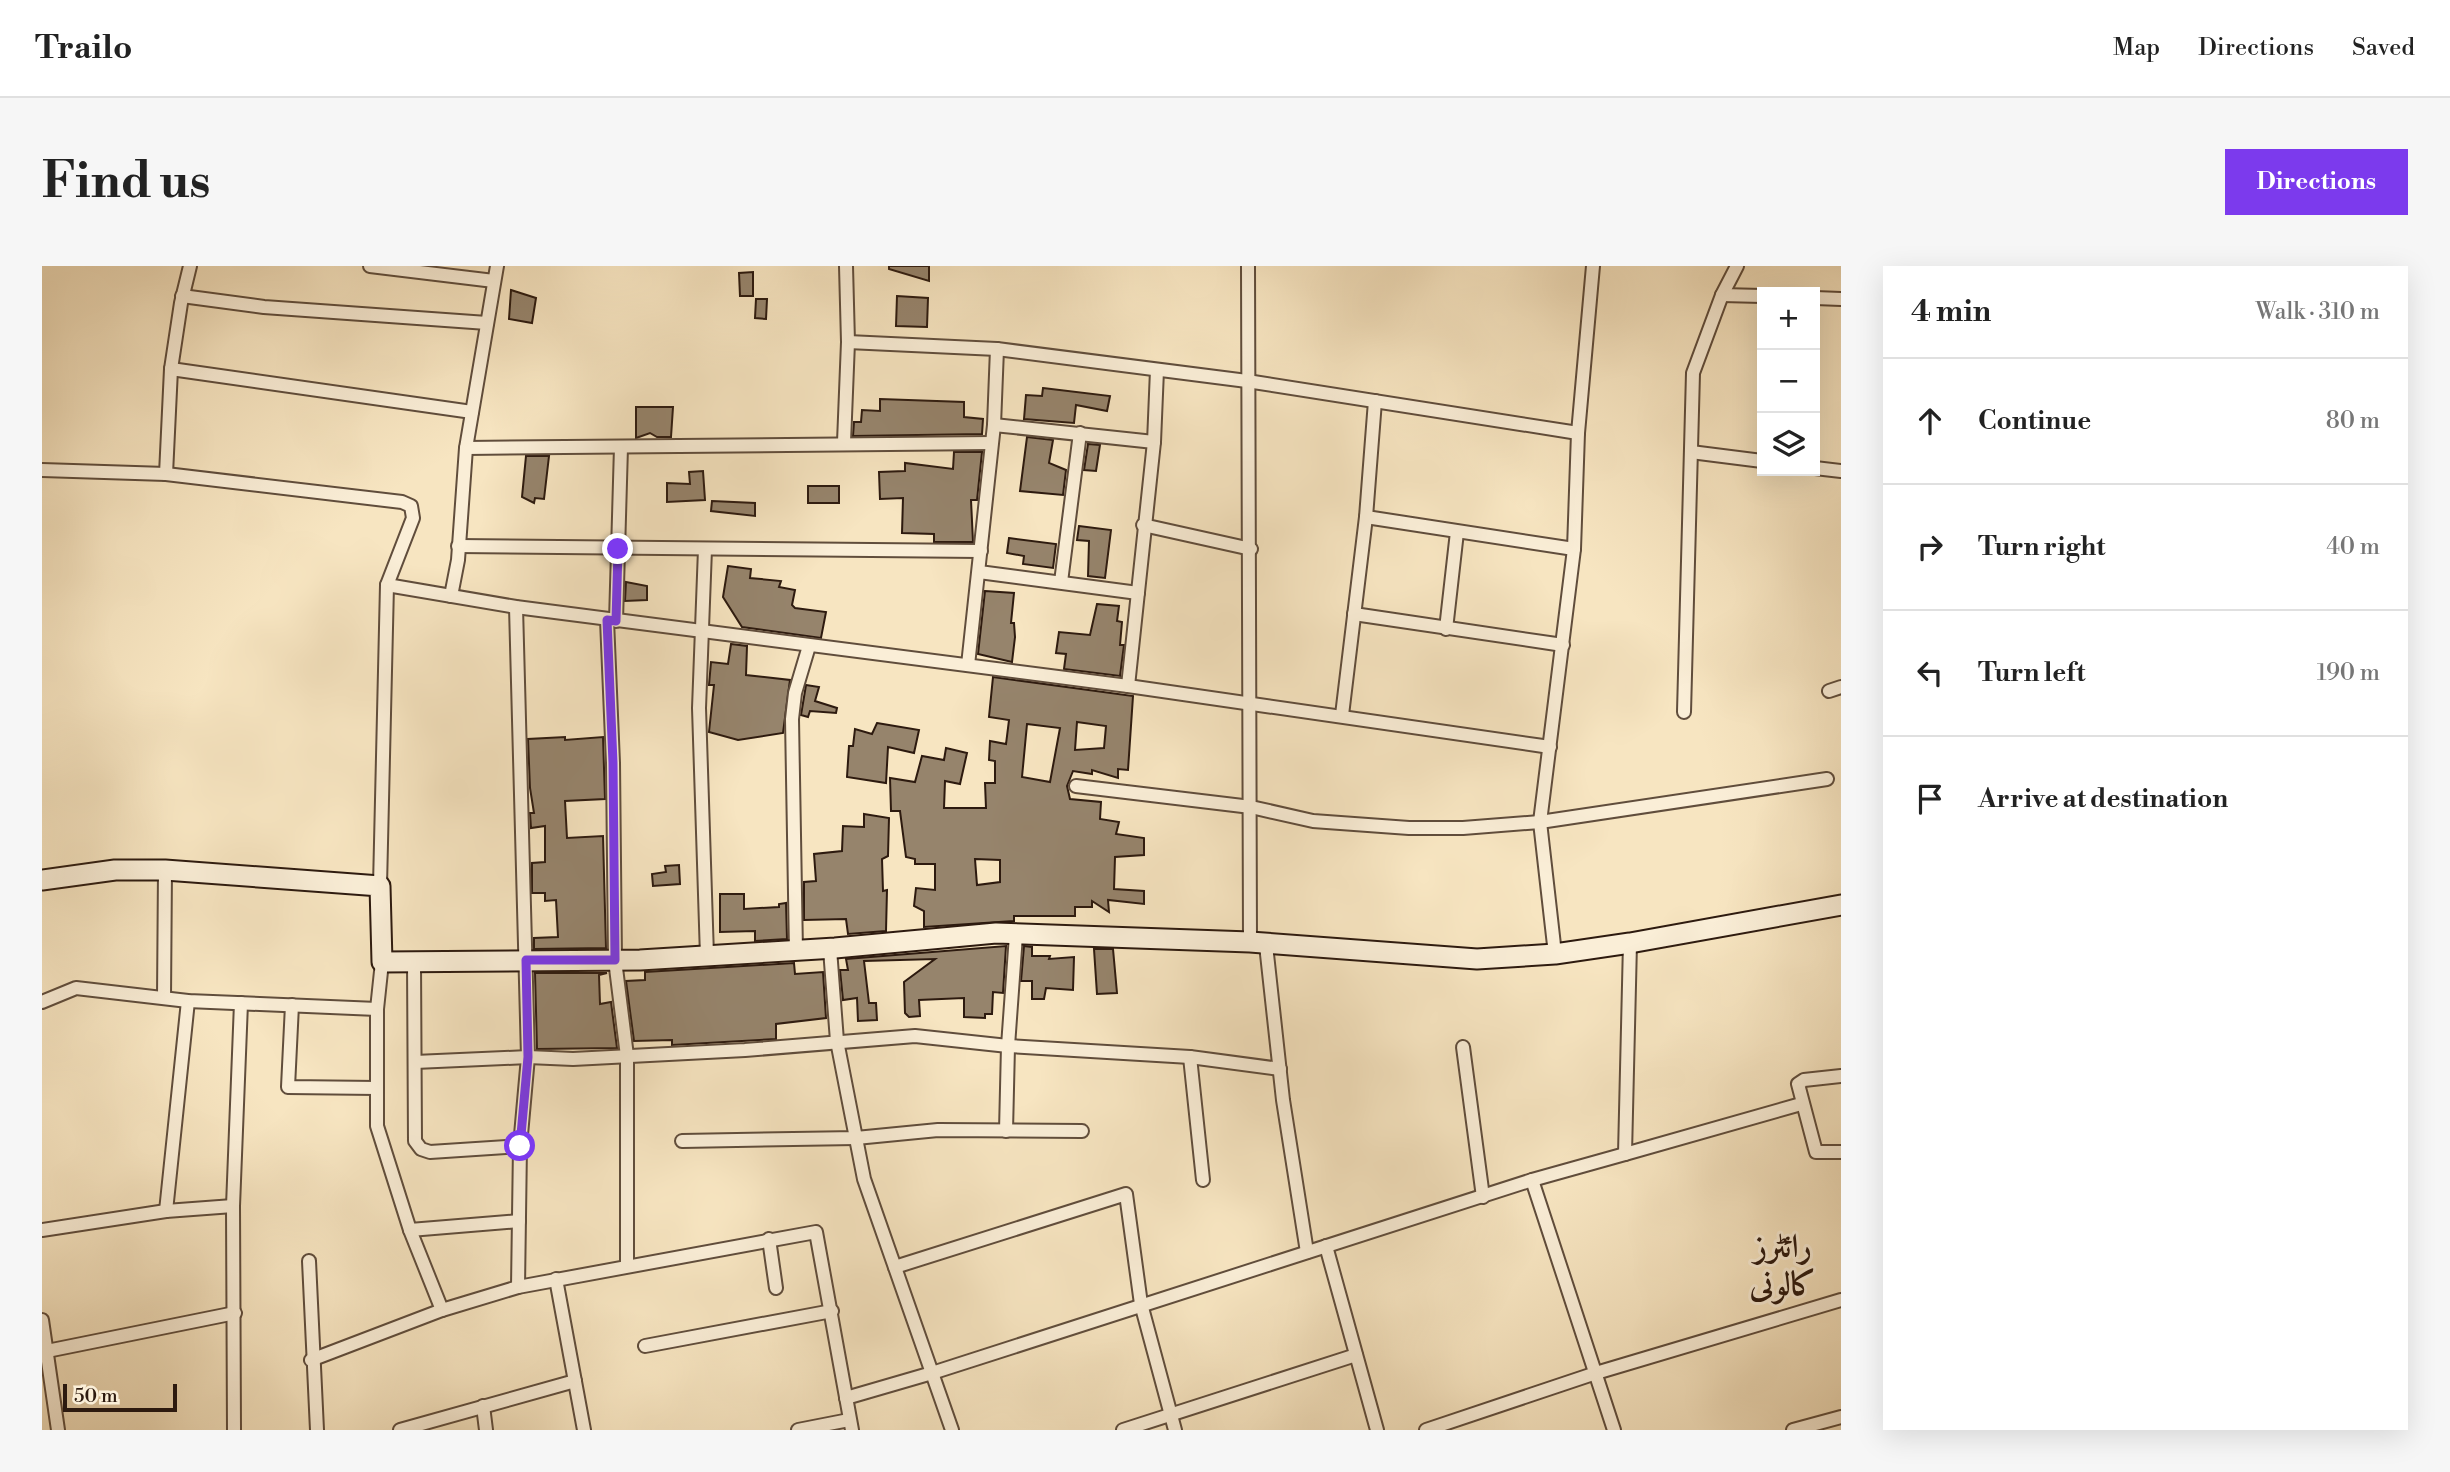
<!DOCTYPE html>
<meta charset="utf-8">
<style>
body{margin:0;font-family:"Libre Bodoni",Amiri,serif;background:#f6f6f6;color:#222}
.controls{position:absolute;right:21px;top:21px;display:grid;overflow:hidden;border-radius:0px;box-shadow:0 7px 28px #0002}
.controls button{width:63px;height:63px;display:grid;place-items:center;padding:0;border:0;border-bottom:2px solid #e0e0e0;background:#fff;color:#222;font:35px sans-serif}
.scale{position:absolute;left:21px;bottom:18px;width:114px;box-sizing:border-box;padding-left:7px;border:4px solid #2d1a0f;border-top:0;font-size:19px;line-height:24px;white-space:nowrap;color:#2d1a0f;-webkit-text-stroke:5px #faeed7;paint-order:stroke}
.stop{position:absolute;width:21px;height:21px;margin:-16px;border:5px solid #7c3aed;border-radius:50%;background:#fff}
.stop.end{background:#7c3aed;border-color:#fff;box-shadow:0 2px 7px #0008}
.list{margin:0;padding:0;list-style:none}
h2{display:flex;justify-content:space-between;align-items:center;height:91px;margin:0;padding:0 28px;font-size:30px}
h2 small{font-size:23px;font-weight:400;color:#767676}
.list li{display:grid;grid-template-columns:46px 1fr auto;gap:21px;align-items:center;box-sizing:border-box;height:126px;padding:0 28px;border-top:2px solid #e0e0e0}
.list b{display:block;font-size:26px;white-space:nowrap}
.list em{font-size:23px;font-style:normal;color:#767676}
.icon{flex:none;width:38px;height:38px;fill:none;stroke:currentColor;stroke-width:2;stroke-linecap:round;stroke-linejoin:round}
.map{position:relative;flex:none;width:1799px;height:1164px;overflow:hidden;border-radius:0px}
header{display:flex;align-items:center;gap:42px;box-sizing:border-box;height:98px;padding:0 35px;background:#fff;border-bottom:2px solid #e0e0e0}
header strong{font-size:33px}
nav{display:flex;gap:38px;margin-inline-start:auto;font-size:24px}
.intro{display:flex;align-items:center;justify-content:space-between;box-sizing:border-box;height:168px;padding:0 42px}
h1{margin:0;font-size:49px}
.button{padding:18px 32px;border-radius:0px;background:#7c3aed;color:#fff;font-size:24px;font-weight:700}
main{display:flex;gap:42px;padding:0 42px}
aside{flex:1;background:#fff;border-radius:0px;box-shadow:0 7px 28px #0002}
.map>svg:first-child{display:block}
</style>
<header>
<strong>Trailo</strong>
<nav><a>Map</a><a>Directions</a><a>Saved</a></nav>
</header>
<div class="intro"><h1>Find us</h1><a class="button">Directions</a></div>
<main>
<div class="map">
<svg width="1799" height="1164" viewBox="0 0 1799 1164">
<rect width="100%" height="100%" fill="#f7e5c1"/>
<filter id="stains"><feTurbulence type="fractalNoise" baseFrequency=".00286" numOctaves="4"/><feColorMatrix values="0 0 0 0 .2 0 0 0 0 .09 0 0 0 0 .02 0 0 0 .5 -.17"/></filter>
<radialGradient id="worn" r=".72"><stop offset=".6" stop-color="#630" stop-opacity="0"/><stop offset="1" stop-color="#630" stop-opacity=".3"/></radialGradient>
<g fill="#96846c" stroke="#2d1a0f" stroke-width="2" fill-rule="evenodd">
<path d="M847 0H887V15L847 3Z"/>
<path d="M711 6V30H698L697 7Z"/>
<path d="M469 24 494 32 490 57 467 53Z"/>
<path d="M855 30 886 32 885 61 854 60Z"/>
<path d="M714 33H725L724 53 713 52Z"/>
<path d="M1001 122 1068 130 1065 145 1034 139 1032 157 982 153 984 129 1000 130Z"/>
<path d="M838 133 922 136V151L941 153 940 168 811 170 812 156H819L820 144 838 145Z"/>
<path d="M594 141H631L629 171H615L608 167 594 172Z"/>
<path d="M985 171 1011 174 1007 197 1024 204 1021 229 978 225Z"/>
<path d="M1046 178 1058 179 1054 205 1042 204Z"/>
<path d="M912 186H940L935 234H929L931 276H892V268L860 267 861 232 838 233 837 206 863 205V197L911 203Z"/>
<path d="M484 190H507L502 233 493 232 492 237 480 231Z"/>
<path d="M661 205 663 234 625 236V217L648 218 647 206Z"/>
<rect x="766" y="220" width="31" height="17"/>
<path d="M670 235 713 237V250L669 245Z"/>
<path d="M1037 260 1069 264 1063 312 1046 310 1047 275 1035 274Z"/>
<path d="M967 272 1014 278 1011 302 981 298 982 290 965 287Z"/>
<path d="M686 300 709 303 708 312 739 315 737 321 753 324 750 339 753 342 784 346 779 372 700 361 681 331Z"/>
<path d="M584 316 605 320V334L583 335Z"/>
<path d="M943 325 972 327 969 357H972L973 371 970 396 936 388Z"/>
<path d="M1055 338 1077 340 1075 355 1080 356 1078 379H1082L1078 410 1022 403 1024 388 1014 387 1017 366 1048 369Z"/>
<path d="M689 378 705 380 704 409 748 414 741 467 696 474 667 466 672 419H667L669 396 686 398Z"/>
<path d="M951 411 1091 430 1086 504 1076 503V512L1050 504V508L1031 505 1025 520 1028 533 1059 536 1058 553 1077 556 1074 568 1102 572V589L1073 591 1072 623 1102 625V638L1066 634 1067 646 1050 635V641H1033V650H972V655L882 661V645L872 640 874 622 893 624V598H873V593L864 591 858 545H849L848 512 873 516 880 490 902 494 904 482 925 487 918 518 903 515 902 542H944L943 517H953V495L947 494 948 475 964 478 967 454 947 451ZM1035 456 1064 460 1062 482 1033 484ZM985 458 1018 462 1008 516 980 511ZM933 593 958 594V616L935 619Z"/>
<path d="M764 419 777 421 773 435 795 442 794 447 768 445 766 451 759 449Z"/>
<path d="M835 457 877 464 872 487 846 481 844 517 805 511 807 480H811L813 463 830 468Z"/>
<path d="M523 471V474L561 471 563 533 523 535 525 572 561 570 564 682 492 683V672L516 671 514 634 503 635V627H490V597L503 596V560L489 562 488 547H492L488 522 486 473Z"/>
<path d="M822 548 847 552 846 590 840 593 841 625 845 624 844 665 806 668 804 653 762 654V616L774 615 772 588 800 585 801 560 822 561Z"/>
<path d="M637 599 638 618 611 620 610 608 624 606 623 600Z"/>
<path d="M678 628H702V643L737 641V638L744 637 745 673 713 675V665L678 666Z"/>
<path d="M964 680 961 727 951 726 950 748H943V752L922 751V732L877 734 878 750 867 751 863 747 862 716 893 693 822 695 827 737H834L835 754 816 755 815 732 801 734 798 704H806L804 693Z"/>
<path d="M982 680 990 681V690H1008L1007 693 1032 691 1031 724 1004 722 1002 733H990V715H979Z"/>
<path d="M1052 683H1071L1075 727 1055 728Z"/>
<path d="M752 697 753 708 781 706 784 752 734 758V773L630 779V774L592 775 584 715 603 714V706Z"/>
<path d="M493 707H565L557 709 558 738 569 736 575 782 495 783Z"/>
</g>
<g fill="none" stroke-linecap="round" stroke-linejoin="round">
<g stroke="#604d3c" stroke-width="16">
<g id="street">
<path d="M328 0 452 15"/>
<path d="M455 0 424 182 949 177"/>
<path d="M1206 0 1208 676"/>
<path d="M1680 29 1720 30"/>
<path d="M140 30 222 41 445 57"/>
<path d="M1773 32 1799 33"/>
<path d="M806 76 955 83 1205 115 1536 167"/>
<path d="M129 103 139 37 148 0"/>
<path d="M952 159 1112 176"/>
<path d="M802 176 806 76 804 0"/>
<path d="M1649 186 1720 195"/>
<path d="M1773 202 1799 205"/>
<path d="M0 204 124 208 360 236 369 240 371 252 345 319 338 620"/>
<path d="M124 208 129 103 430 146"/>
<path d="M1324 251 1532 283"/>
<path d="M1101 259 1209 283"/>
<path d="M416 280 939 285"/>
<path d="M663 283 657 442 665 690"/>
<path d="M937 306 1096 327"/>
<path d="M1019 316 1038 167"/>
<path d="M345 319 474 341 1086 420 1508 481"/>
<path d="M409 330 416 294 424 182"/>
<path d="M474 341 486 791 478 880 476 1021"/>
<path d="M1312 348 1521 379"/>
<path d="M565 354 571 497 573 694 585 790V999"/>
<path d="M574 355 579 181"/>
<path d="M1404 363 1415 266"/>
<path d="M926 399 952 159 955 83"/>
<path d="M1086 420 1112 176 1115 104"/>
<path d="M1787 425 1799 421"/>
<path d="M1642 446 1651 107 1680 29 1695 0"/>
<path d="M1300 449 1324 251 1333 135"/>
<path d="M1034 520 1209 541 1271 555 1367 562H1421L1498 556 1785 513"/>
<path d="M1224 679 1241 834 1265 986"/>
<path d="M788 683 795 775 822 913 910 1164"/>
<path d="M754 685 750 453 753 427 767 380"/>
<path d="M1513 688 1498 556 1532 283 1536 167 1551 0"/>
<path d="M340 696 335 743V860L368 964 400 1044"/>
<path d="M372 696 373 875 379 883 388 886 478 880"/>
<path d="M122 731 123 604"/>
<path d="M0 736 34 722 146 735 335 743"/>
<path d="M250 739 246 821 335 822"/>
<path d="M1421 781 1441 931"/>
<path d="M1148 791 1161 914"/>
<path d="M373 796 486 791 531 793 703 784 873 770 966 780 1148 791 1238 803"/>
<path d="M1799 810 1762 814 1756 818 1774 886H1799"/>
<path d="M964 865 966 780 974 669"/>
<path d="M640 875 814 872 896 864 1040 865"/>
<path d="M1583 888 1759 838"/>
<path d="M1490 914 1572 1164"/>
<path d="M124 945 146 735"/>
<path d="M0 964 124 945 191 940"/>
<path d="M368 964 477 955"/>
<path d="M727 973 734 1022"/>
<path d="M1284 980 1335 1164"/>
<path d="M267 995 275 1164"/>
<path d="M853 1001 1084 928 1099 1038 1133 1164"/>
<path d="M514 1013 542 1164"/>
<path d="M0 1054 16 1164"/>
<path d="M603 1080 790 1045"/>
<path d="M5 1085 193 1047"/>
<path d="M269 1094 400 1044 476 1021 774 966 810 1164"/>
<path d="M804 1132 890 1107 1490 914 1583 888 1588 677"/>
<path d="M441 1140 444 1164"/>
<path d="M192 1164 191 940 199 737"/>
<path d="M358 1164 533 1115"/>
<path d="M756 1164 807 1154"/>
<path d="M1081 1164 1314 1089"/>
<path d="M1384 1164 1554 1107 1799 1034"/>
<path d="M1751 1164 1799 1151"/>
</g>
</g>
<g stroke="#2d1a0f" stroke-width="23">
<path id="secondary" d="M0 614 73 604H123L338 620 340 696 598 694 793 682 954 667 1208 676 1435 693 1513 688 1588 677 1799 639"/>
</g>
<use href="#street" stroke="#faeed7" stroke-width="12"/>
<use href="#secondary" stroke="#faeed7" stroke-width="19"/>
</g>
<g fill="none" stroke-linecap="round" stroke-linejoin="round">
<path stroke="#7c3aed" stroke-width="9" d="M478 880 486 791 484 694H573L571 497 565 354 574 355 576 283"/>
</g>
<g text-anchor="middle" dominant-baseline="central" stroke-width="6" stroke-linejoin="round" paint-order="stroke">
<g font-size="33" font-weight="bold" fill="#2d1a0f" stroke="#faeed7">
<text x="1741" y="981">رائٹرز<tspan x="1741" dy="38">کالونی</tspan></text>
</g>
</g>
<rect width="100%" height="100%" filter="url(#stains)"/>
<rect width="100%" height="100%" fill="url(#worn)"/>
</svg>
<div class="controls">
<button>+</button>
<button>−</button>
<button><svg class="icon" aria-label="layers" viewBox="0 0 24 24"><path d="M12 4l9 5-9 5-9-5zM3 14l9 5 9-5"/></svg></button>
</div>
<div class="scale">50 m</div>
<div class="stop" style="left:478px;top:880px"></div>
<div class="stop end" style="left:576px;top:283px"></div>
</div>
<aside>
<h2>4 min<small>Walk · 310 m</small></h2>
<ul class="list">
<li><svg class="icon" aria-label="ahead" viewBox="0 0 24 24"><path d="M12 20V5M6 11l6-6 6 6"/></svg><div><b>Continue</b></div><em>80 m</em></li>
<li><svg class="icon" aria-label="right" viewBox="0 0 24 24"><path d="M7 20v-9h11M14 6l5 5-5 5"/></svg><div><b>Turn right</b></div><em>40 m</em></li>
<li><svg class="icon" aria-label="left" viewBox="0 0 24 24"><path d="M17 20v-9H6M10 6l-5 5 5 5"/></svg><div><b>Turn left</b></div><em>190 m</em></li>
<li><svg class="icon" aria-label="arrive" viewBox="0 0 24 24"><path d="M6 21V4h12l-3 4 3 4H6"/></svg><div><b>Arrive at destination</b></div></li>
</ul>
</aside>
</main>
